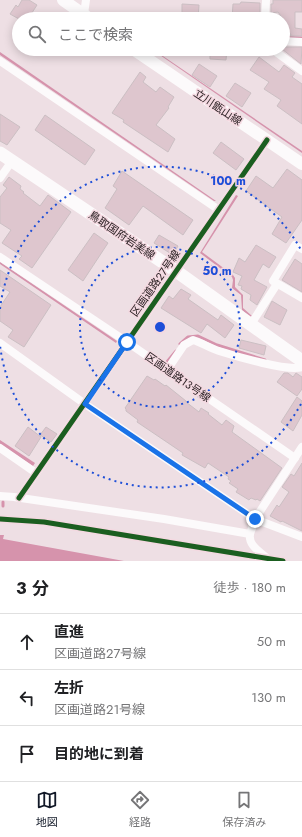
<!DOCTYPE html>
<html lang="ja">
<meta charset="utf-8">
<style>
body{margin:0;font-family:Jost,"Noto Sans JP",sans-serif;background:#f2f2f2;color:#202124}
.stop{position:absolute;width:12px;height:12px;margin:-9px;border:3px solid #1a73e8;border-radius:50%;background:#fff}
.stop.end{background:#1a73e8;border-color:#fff;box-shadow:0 1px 4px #0008}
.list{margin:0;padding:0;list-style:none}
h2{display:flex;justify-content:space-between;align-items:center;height:52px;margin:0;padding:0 16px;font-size:17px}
h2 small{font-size:13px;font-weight:400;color:#757577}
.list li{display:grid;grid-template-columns:26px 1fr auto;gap:12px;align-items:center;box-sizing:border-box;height:56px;padding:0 16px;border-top:1px solid #e0e0e0}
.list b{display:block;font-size:15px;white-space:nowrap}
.list p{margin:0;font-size:13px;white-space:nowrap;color:#757577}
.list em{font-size:13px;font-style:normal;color:#757577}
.icon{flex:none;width:22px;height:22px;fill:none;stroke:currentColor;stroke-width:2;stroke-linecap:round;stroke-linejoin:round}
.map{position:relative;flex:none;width:302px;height:561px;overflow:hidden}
.search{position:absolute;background:#fff;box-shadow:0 2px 10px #0003;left:12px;right:12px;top:12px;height:44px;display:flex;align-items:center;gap:10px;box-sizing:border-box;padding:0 14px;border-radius:22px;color:#757577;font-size:15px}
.sheet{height:220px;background:#fff}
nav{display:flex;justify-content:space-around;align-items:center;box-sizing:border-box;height:56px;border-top:1px solid #e0e0e0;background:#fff;font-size:11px;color:#757577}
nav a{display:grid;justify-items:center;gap:2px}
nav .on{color:#111827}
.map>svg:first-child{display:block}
</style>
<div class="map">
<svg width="302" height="561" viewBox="0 0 302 561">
<rect width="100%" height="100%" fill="#eedfe4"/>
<g fill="#d693ac">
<path d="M0 52 216 201H214L0 55Z"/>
<path d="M157 52 302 151V153L157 53Z"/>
<path d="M236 195 238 196 202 252 233 275 235 278V287L243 295V308L252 316 251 318 242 310 241 295 232 288 233 280 232 277 200 253Z"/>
<path d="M0 262 117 341 116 343 0 264Z"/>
<path d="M0 440 35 463 33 466 0 444Z"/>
<path d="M0 535H4L3 539 124 561H0Z"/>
</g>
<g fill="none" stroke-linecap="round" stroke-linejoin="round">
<g stroke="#d693ac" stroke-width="3">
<path d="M283 37 302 38"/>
<path d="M180 344 188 337 198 336 217 345 265 360"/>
<path d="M166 363 176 351"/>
<path d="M3 506V502"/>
</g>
</g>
<g fill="#dec6ce" stroke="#cbbfc3">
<path d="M22 0H29L37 5 28 19H19L10 14 16 5 18 7Z"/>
<path d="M273 0H302V12H295V28L302 29V36H290L291 34H283V19L278 12 271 13V4H273Z"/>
<path d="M241 2 260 3V19H232L233 4H240Z"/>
<path d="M182 4 199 5 198 19H182Z"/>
<path d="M283 47H302L301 64 282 49Z"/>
<path d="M210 49H227L226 60 210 59Z"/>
<path d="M259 57 279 72 284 65 295 73 292 77 302 84V124L277 106 281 100 264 89 269 82 250 70Z"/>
<path d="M199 64 217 76 210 87 192 75Z"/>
<path d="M140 72 146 77 143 82 156 92 160 87 174 97 168 107 169 108 156 125 175 139 168 152 123 122 124 120 112 113Z"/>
<path d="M235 83 251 93 242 107 226 96Z"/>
<path d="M0 114 20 127 7 145 0 141Z"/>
<path d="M45 115 95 150 85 165 35 130Z"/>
<path d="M221 142 244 159 236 170 213 153Z"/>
<path d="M287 169 302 180V220L286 243 272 234 282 217 246 191 256 176 273 188Z"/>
<path d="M122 171 193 220 183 235 143 206 129 225 105 208 117 189 113 186Z"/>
<path d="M9 177 21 186 20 189 24 192 23 193 40 206 48 195 71 212 32 268 19 259 22 256 2 243 11 230 0 223V197L7 188 3 185Z"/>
<path d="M94 233 108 243 83 281 68 270Z"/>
<path d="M159 235 178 246 173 255 154 243Z"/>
<path d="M256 245 276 257 269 268 263 264 254 280 267 287 257 305 250 300 251 295 241 289 242 286 238 285 242 276 233 272 239 258 245 262Z"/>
<path d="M295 259 302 264V292L282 280Z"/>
<path d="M0 270 51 305 24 347 8 337 13 330 0 321V307L10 292 0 286Z"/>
<path d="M181 289 191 295 188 299 218 320 221 315 234 325 225 338 207 324 201 333 161 308 169 296 173 299Z"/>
<path d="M272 301 287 310 280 325 264 317Z"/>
<path d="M241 340 266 346 264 355 239 348Z"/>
<path d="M284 373H288L293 377 296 373 302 377V389L297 396 277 382Z"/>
<path d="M147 376 154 380 155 379 165 386 166 385 186 401V402L199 412 201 408 209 413 208 414 222 425 226 420 234 426 232 432 282 468 260 501 257 499 256 500 251 498 249 500 236 492 238 489 229 483 231 481 228 479 229 477 208 463 205 468 182 455 183 453 137 422 138 420 126 411V409L125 408Z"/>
<path d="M297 397 302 401V415L293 431 281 422Z"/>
<path d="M28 427 41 437 29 456 15 446Z"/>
<path d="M46 427 57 434 51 442 40 435Z"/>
<path d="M302 463V531L282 521 281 522 270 516 277 505 279 507 289 492 282 487 291 474 294 476Z"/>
</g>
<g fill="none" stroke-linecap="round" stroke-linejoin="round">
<g stroke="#fcfafb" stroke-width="8">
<path d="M84 14 86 0"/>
<path d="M265 19 266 0"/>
<path d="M283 41 302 42"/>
<path d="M272 49 302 71"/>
<path d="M0 61 219 210"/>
<path d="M0 178 12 161"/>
<path d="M302 249 295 245 273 281 302 298"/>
<path d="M0 257 127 342 295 458"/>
<path d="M251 324 277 284"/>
<path d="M0 343 85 404 255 519 302 537"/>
<path d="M167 370 184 345 193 340C202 343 210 348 219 351 235 356 289 372 302 367"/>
<path d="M0 448 36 473"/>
<path d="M0 496 14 497 164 519 250 534 255 519 302 447"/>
<path d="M19 498 267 140"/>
<path d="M250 534C248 545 259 551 267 558"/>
</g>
<g stroke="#fcfafb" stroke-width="12">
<path d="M63 0 90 19"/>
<path d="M133 49 302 164"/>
</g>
<path stroke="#fcfafb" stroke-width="13" d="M0 153 176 271 302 361"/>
<g stroke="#f4d9e1" stroke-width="8">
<g id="cycleway">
<path d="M19 498 267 140"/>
<path d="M0 519 44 522 283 561"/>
</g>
</g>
<use href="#cycleway" stroke="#1b5e20" stroke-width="5"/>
</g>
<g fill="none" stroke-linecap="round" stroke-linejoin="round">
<path stroke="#1a73e8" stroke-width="5" d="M127 342 85 404 255 519"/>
</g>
<g fill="none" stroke="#1d4ed8" stroke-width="2" stroke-dasharray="2 4">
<circle cx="160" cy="327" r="80"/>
<path d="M301 404A161 161 0 0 1 0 345M0 309A161 161 0 0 1 301 250"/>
</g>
<g text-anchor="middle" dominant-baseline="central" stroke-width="3" stroke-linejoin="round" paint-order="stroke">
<g font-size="11" fill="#2d2326" stroke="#f4d9e1">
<text transform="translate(218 107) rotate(34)">立川甑山線</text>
<text transform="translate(122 235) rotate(34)">鳥取国府岩美線</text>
<text transform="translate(155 283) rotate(-55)">区画道路27号線</text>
<text transform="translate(178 377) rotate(35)">区画道路13号線</text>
</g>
</g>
<circle cx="160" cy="327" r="6" fill="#1d4ed8" stroke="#f4d9e1" stroke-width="2"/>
<g font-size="12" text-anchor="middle" font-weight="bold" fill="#1d4ed8" stroke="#f4d9e1" stroke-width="3" stroke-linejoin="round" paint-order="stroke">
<text x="228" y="185">100 m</text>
<text x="217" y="275">50 m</text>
</g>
</svg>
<div class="stop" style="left:127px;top:342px"></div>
<div class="stop end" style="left:255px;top:519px"></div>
<div class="search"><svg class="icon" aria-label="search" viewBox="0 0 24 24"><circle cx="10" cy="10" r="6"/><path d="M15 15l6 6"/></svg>ここで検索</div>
</div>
<section class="sheet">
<h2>3 分<small>徒歩 · 180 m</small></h2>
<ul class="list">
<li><svg class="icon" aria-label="ahead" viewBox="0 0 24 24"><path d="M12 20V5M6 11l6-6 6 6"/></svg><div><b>直進</b><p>区画道路27号線</p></div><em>50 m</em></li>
<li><svg class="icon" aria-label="left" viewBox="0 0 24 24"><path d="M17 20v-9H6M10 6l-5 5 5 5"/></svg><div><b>左折</b><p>区画道路21号線</p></div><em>130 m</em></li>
<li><svg class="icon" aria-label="arrive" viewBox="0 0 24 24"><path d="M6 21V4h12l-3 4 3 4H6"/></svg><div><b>目的地に到着</b></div></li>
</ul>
</section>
<nav>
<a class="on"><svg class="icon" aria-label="map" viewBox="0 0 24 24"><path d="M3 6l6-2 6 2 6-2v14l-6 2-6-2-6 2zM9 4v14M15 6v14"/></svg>地図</a>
<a><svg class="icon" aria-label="directions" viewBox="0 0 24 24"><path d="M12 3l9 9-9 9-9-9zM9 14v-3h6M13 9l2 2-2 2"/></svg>経路</a>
<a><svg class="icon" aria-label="saved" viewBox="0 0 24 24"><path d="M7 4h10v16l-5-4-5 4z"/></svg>保存済み</a>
</nav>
